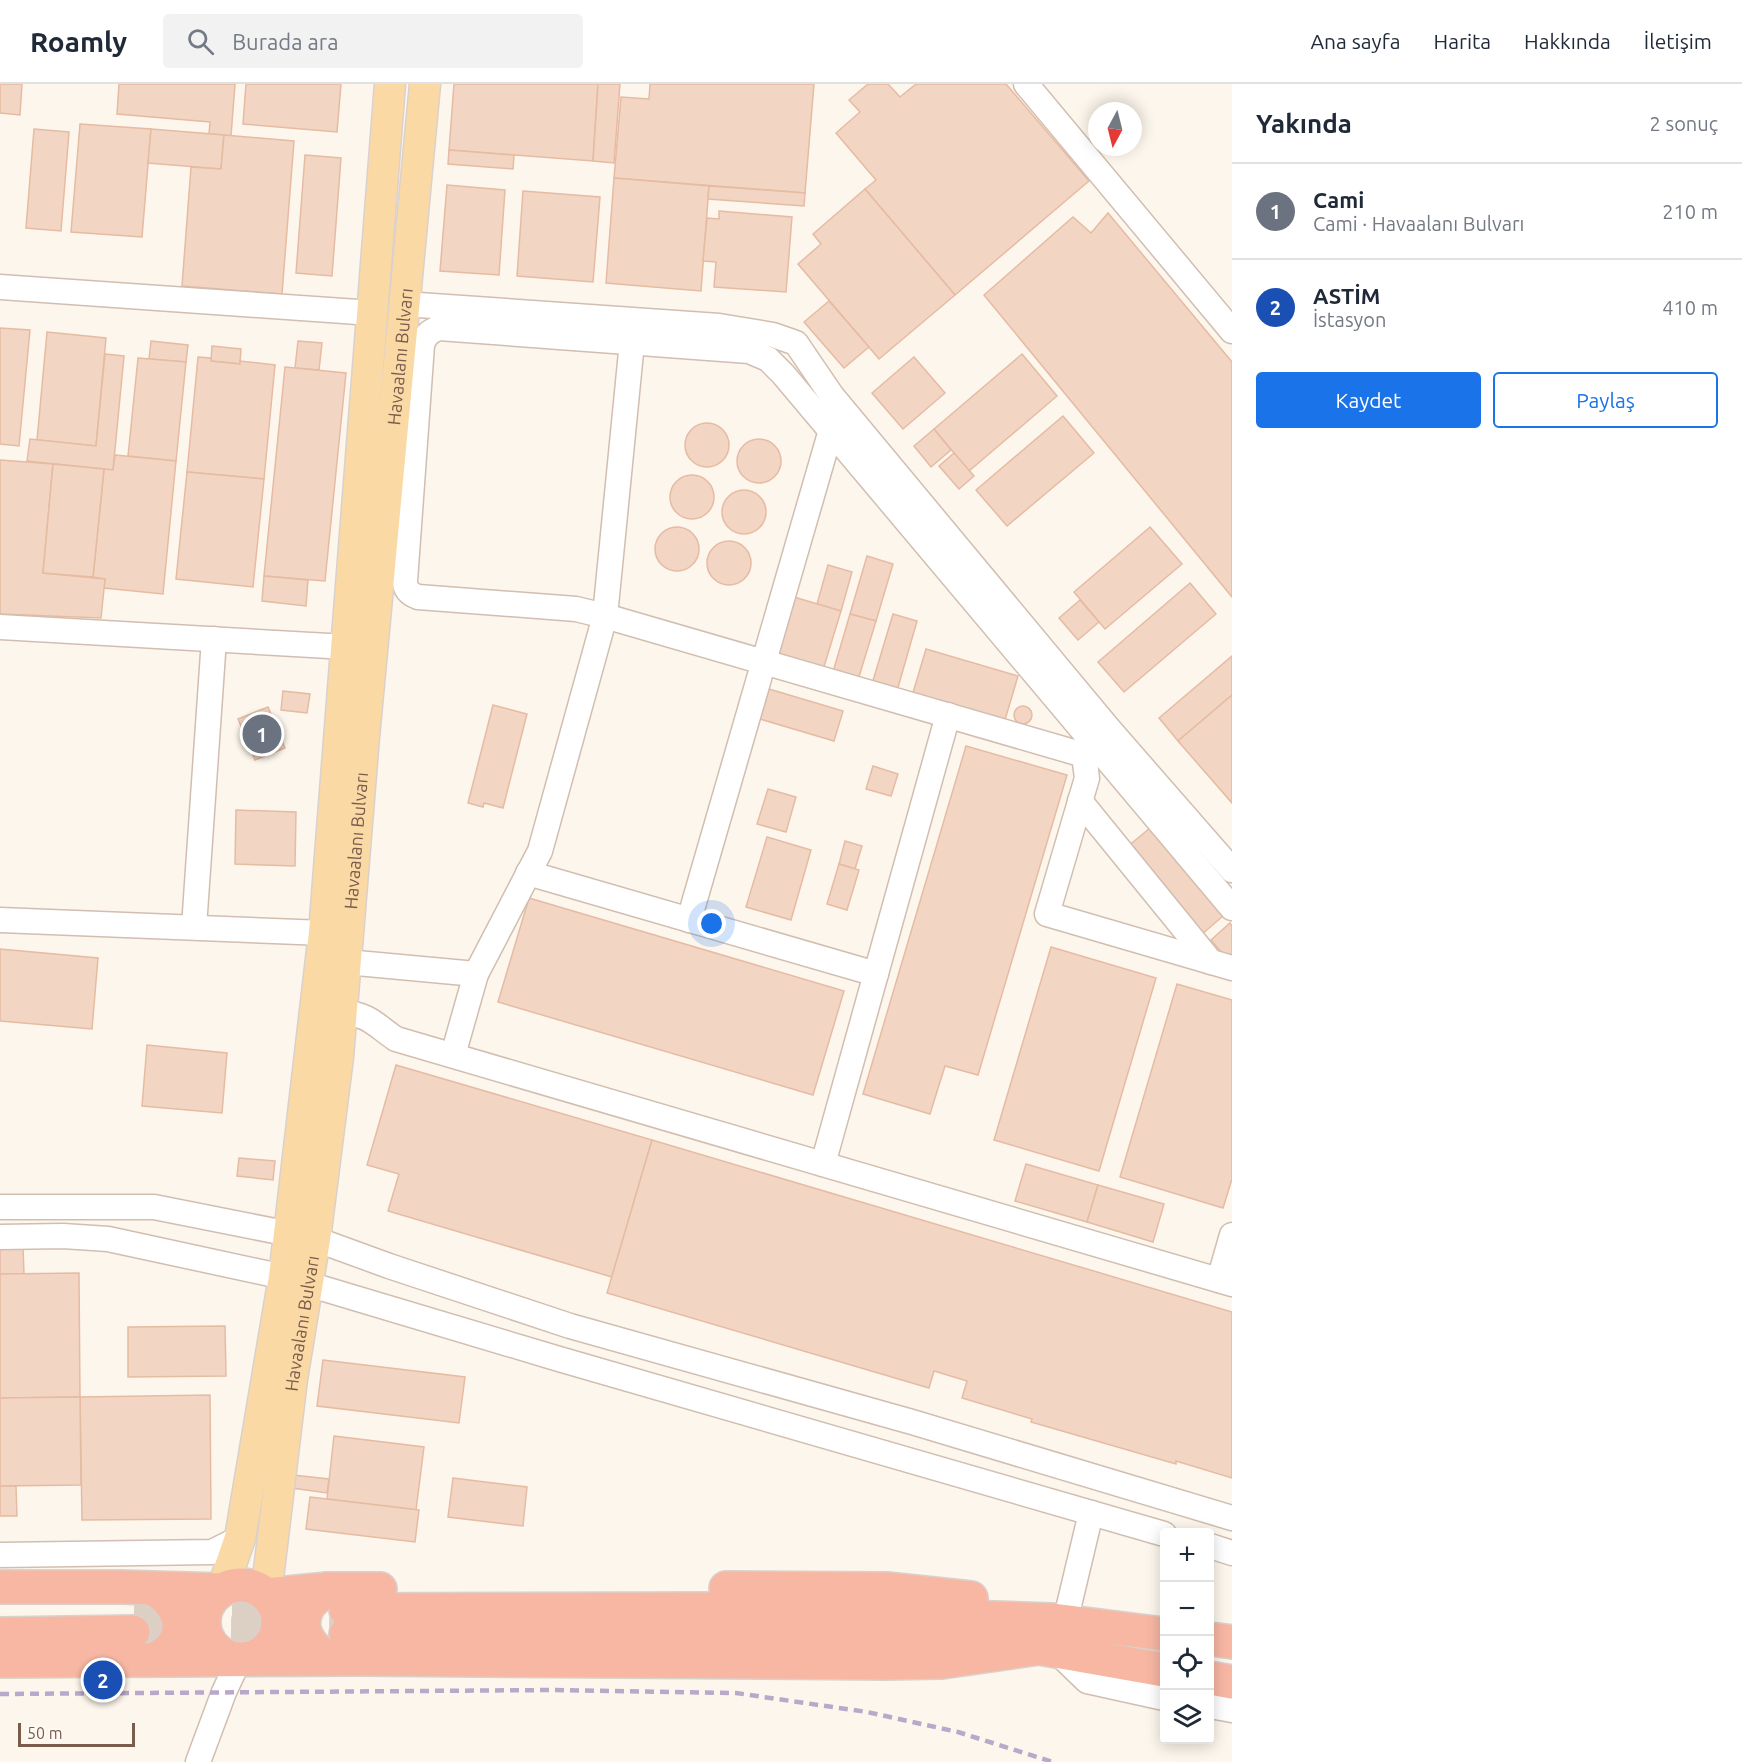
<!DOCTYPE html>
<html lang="tr">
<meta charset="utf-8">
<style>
body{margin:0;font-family:Ubuntu,sans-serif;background:#f2f2f3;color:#1f2937}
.controls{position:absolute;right:18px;bottom:18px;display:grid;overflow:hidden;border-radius:6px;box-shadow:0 3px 15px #0003}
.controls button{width:54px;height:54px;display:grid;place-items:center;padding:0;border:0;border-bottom:2px solid #e0e1e3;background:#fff;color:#1f2937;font:30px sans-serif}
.compass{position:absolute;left:1088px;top:18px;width:54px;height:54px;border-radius:50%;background:#fff;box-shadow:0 3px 15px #0003;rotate:187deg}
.scale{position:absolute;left:18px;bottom:15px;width:117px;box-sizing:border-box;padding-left:6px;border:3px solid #7a5c4d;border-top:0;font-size:16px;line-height:21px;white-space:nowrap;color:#7a5c4d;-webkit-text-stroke:4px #fffaf3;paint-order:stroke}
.you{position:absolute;left:712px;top:840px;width:21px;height:21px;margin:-15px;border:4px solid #fff;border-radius:50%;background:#1a73e8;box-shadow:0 0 0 9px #1a73e833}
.badge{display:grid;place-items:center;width:39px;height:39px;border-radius:50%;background:#1a73e8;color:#fff;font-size:20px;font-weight:700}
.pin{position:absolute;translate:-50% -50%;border:3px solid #fff;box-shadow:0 2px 6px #0006}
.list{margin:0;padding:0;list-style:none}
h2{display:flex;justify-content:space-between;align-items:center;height:78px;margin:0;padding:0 24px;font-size:26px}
h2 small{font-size:20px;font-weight:400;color:#747a83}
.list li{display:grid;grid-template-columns:39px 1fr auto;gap:18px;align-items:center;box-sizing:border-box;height:96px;padding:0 24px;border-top:2px solid #e0e1e3}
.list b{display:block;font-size:22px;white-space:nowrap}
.list p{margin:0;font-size:20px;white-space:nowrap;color:#747a83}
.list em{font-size:20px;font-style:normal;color:#747a83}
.actions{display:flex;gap:12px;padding:18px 24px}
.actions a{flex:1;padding:14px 0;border:2px solid #1a73e8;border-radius:6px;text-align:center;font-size:21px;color:#1a73e8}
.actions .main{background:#1a73e8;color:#fff}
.icon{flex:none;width:33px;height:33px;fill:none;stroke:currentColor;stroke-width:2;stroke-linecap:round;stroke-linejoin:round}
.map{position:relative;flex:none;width:1232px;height:1678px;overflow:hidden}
header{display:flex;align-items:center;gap:36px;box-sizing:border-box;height:84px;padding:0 30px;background:#fff;border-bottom:2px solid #e0e1e3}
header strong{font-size:28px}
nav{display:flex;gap:33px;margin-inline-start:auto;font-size:21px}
.search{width:420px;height:54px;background:#f2f2f3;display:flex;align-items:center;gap:15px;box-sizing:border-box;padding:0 21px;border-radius:6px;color:#747a83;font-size:22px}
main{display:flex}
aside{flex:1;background:#fff}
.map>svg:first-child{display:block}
</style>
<header>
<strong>Roamly</strong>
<div class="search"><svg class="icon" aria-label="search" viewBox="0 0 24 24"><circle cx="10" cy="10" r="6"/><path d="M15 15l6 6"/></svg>Burada ara</div>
<nav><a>Ana sayfa</a><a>Harita</a><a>Hakkında</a><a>İletişim</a></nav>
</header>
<main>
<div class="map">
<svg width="1232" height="1678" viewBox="0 0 1232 1678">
<rect width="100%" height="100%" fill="#fdf6ec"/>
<g fill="#f3d5c3" stroke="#e6bba3" stroke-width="1.5">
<path d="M0 0H22L20 31 0 29Z"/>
<path d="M119 0H235L231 52 209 50 210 38 117 30Z"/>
<path d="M246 0H341L337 48 243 40Z"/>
<path d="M454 0H598L593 77 449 66Z"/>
<path d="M598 0H620L614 79 593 77Z"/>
<path d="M650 0H814L805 109 614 94 621 13 649 15Z"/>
<path d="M868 0H888L900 13 916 0H1006L1089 97 955 211 865 105 876 96 836 49 860 28 849 16Z"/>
<path d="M80 40 151 45 142 153 71 148Z"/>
<path d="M34 45 69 48 61 147 26 144Z"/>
<path d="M151 45 224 51 221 85 148 79Z"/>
<path d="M224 51 294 57 282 210 182 202 191 83 221 85Z"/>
<path d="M449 66 514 71 513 85 448 80Z"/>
<path d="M305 71 341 74 332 192 296 189Z"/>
<path d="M614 94 709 102 701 207 606 199Z"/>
<path d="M447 101 505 106 499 191 440 187Z"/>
<path d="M709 102 805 109 804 122 708 115Z"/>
<path d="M865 105 955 211 879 275 798 180 821 160 813 150Z"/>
<path d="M523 107 600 113 593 198 517 192Z"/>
<path d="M719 127 792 133 786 208 714 203 716 178 703 177 707 134 719 135Z"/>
<path d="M1108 129 1232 278V513L984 211 1073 133 1091 149Z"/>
<path d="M829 217 869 263 844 284 804 238Z"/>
<path d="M0 244 30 246 19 362 0 360Z"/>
<path d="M47 248 106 254 96 362 37 356Z"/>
<path d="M151 257 188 261 186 278 149 275Z"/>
<path d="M298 257 322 259 319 286 295 284Z"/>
<path d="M212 262 241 265 240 280 211 277Z"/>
<path d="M105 270 124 272 113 386 27 377 30 355 96 362Z"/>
<path d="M1022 270 1057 312 969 387 934 345Z"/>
<path d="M198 273 211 274V277L240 280V277L275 281 264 395 187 388Z"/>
<path d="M914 273 945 309 903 345 872 309Z"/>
<path d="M138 274 186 278 176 377 128 372Z"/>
<path d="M285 283 346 289 325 497 264 492Z"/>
<path d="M1063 332 1094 369 1007 442 976 406Z"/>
<circle cx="707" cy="361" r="22"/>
<path d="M934 345 951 366 931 383 914 362Z"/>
<circle cx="759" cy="377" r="22"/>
<path d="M954 369 974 392 959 405 939 382Z"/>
<path d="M115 371 176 377 163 510 104 504 105 495 93 493 104 385 113 386Z"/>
<path d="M0 376 53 380 43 489 105 495 101 534 0 530Z"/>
<path d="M53 380 104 385 93 493 43 489Z"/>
<path d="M187 388 264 395 253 503 176 495Z"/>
<circle cx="692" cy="413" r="22"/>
<circle cx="744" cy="428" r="22"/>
<circle cx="677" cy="465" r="22"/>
<path d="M1150 443 1182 480 1105 545 1074 508Z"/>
<circle cx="729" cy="479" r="22"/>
<path d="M867 472 893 480 876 537 850 530Z"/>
<path d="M828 481 852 488 841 527 817 520Z"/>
<path d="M264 492 308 496 306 522 262 517Z"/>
<path d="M1190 499 1216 530 1124 608 1098 578Z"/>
<path d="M794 513 841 527 823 586 776 572Z"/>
<path d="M1080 516 1099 538 1078 556 1059 534Z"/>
<path d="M850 530 876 537 858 596 833 588Z"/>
<path d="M893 530 917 537 897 607 872 600Z"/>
<path d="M926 565 1018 592 1004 639 912 612Z"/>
<path d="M1232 572V611L1178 657 1159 634Z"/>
<path d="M769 605 843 627 834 657 760 635Z"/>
<path d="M283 607 310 610 307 629 281 626Z"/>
<path d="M1232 611V719L1178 657Z"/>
<path d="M493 621 527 630 503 724 484 719 483 723 468 719Z"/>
<circle cx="1023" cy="631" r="9"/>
<path d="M268 623 285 664 255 676 238 635Z"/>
<path d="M966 662 1067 691 978 991 945 982 930 1030 863 1010Z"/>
<path d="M873 682 898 690 891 712 866 705Z"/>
<path d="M768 705 796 713 786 748 757 740Z"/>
<path d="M236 726 296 728 295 782 235 780Z"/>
<path d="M1150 744 1223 832 1201 851 1127 763Z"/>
<path d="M767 753 811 766 791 836 746 823Z"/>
<path d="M845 757 862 762 855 785 839 780Z"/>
<path d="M839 780 859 786 847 826 827 820Z"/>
<path d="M529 814 844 907 813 1011 498 918Z"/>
<path d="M1230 839 1232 842V872L1227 875 1211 856Z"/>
<path d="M1051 863 1156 894 1099 1087 994 1056Z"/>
<path d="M0 865 98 874 92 945 0 937Z"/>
<path d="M1177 900 1232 916V1095L1223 1124 1120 1093Z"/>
<path d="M147 961 227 969 222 1029 142 1022Z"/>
<path d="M396 981 652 1056 612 1193 388 1127 399 1090 367 1081Z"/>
<path d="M652 1056 1232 1228V1394L1176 1377V1380L1031 1338 1032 1335 962 1314 967 1297 934 1287 929 1304 607 1209Z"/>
<path d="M239 1074 275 1077 273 1096 237 1092Z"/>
<path d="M1026 1080 1098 1101 1087 1138 1015 1117Z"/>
<path d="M1098 1101 1164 1120 1153 1158 1087 1138Z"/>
<path d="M0 1164H23L24 1190H0Z"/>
<path d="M79 1189 80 1313 0 1314V1190Z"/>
<path d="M225 1242 226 1292 128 1293V1243Z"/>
<path d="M323 1276 465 1293 459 1339 317 1322Z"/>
<path d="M210 1311 211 1435 82 1436 80 1313Z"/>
<path d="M80 1313 81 1401 0 1402V1314Z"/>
<path d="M334 1352 424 1363 416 1426 327 1415Z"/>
<path d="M293 1391 329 1395 327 1409 292 1404Z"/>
<path d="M453 1394 527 1403 523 1442 448 1433Z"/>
<path d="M0 1402H16L17 1432H0Z"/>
<path d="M310 1413 419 1426 415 1458 306 1445Z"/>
</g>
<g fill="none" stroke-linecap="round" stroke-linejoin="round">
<g stroke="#dcd0c4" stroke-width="33" stroke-dasharray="33 16" stroke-linecap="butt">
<path d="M134 1524 346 1526"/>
<path d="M133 1548 346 1550"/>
</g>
<g stroke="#d1beb0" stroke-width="27">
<g id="minor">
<path d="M1026 0 1232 247"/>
<path d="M0 203 372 229"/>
<path d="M404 220 719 242 773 251 796 259 832 312 1108 644 1232 786"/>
<path d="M0 543 364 564"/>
<path d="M1096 662 1084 671 605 532 576 525 418 513C410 510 405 506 405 497L422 261C425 251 430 247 439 244L749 267 768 275 783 290 1232 824"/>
<path d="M1084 671 1087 694 1047 830 1232 884"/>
<path d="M1080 717 1211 878"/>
<path d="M528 789 876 890"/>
<path d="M0 836 324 849 342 851"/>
<path d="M689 836 831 346"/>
<path d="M194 843 214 555"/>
<path d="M346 878 476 890"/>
<path d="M342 928C370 931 374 940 396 955L1232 1200"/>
<path d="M453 971 476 890 540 767 605 532 632 258"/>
<path d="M823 1080 948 631"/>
<path d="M0 1123H154L315 1155 389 1182 570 1242 912 1338 1232 1434"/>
<path d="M0 1153 63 1152 108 1155 284 1193"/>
<path d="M1219 1196 1232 1151"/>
<path d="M308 1200 559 1275 1164 1450"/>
<path d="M1210 1462 1232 1469"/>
<path d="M0 1471 212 1468 240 1454"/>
<path d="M1065 1538 1091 1429"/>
<path d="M1056 1567 1087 1597 1164 1614"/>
<path d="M1210 1622 1232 1626"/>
<path d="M198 1678 224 1608 239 1576"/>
</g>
</g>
<g stroke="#dad1cd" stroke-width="33">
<g id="major">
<path d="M222 1506 240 1454 284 1193 324 849 390 0"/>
<path id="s1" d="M266 1511 292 1295 315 1155 338 973 364 653 425 0"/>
</g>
</g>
<g stroke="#dad1cd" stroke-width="36">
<g id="highway">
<circle cx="241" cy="1538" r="37"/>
<path d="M0 1503H120L222 1506"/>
<path d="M151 1504C173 1514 189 1541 172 1562 167 1569 160 1572 153 1576"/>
<path d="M726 1504 887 1505 971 1514"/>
<path d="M328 1505C322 1510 315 1514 310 1520 294 1543 310 1563 329 1575"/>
<path d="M266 1511 328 1505H380"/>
<path d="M346 1526 728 1525 1053 1536 1164 1550"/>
<path d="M0 1550 133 1548"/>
<path d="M346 1550 890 1553 964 1557 1039 1564 1164 1586"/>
<path d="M1210 1555 1232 1558"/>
<path d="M0 1577 357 1575 885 1579 942 1578 1039 1564"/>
<path d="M1210 1594 1232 1598"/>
</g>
</g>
<use href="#minor" stroke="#fff" stroke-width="24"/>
<use href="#major" stroke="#fbd9a5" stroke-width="30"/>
<use href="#highway" stroke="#f7b7a3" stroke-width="33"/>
<path stroke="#b9a8c9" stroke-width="4.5" stroke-dasharray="9 6" stroke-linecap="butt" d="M0 1610 556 1606 736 1609 867 1628 958 1648 1053 1678"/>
</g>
<g text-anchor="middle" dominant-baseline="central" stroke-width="4.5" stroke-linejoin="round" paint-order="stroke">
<g font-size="18" fill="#7a5c4d" stroke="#fffaf3">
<text stroke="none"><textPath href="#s1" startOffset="1246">Havaalanı Bulvarı</textPath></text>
<text stroke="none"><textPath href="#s1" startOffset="760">Havaalanı Bulvarı</textPath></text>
<text stroke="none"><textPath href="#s1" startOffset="274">Havaalanı Bulvarı</textPath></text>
</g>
</g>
</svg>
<div class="controls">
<button>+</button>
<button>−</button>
<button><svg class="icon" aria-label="locate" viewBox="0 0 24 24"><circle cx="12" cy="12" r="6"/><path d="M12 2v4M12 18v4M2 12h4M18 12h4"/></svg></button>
<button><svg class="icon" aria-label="layers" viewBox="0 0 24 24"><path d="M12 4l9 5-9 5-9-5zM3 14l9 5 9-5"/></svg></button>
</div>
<svg class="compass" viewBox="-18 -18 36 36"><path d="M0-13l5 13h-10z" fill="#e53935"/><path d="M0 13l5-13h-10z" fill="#747a83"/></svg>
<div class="scale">50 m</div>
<div class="you"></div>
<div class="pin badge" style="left:262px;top:650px;background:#6b7280">1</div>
<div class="pin badge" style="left:103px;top:1596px;background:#1a4fb4">2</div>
</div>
<aside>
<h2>Yakında<small>2 sonuç</small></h2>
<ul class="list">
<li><span class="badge" style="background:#6b7280">1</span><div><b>Cami</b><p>Cami · Havaalanı Bulvarı</p></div><em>210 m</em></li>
<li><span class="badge" style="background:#1a4fb4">2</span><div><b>ASTİM</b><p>İstasyon</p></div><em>410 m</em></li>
</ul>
<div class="actions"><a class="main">Kaydet</a><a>Paylaş</a></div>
</aside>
</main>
